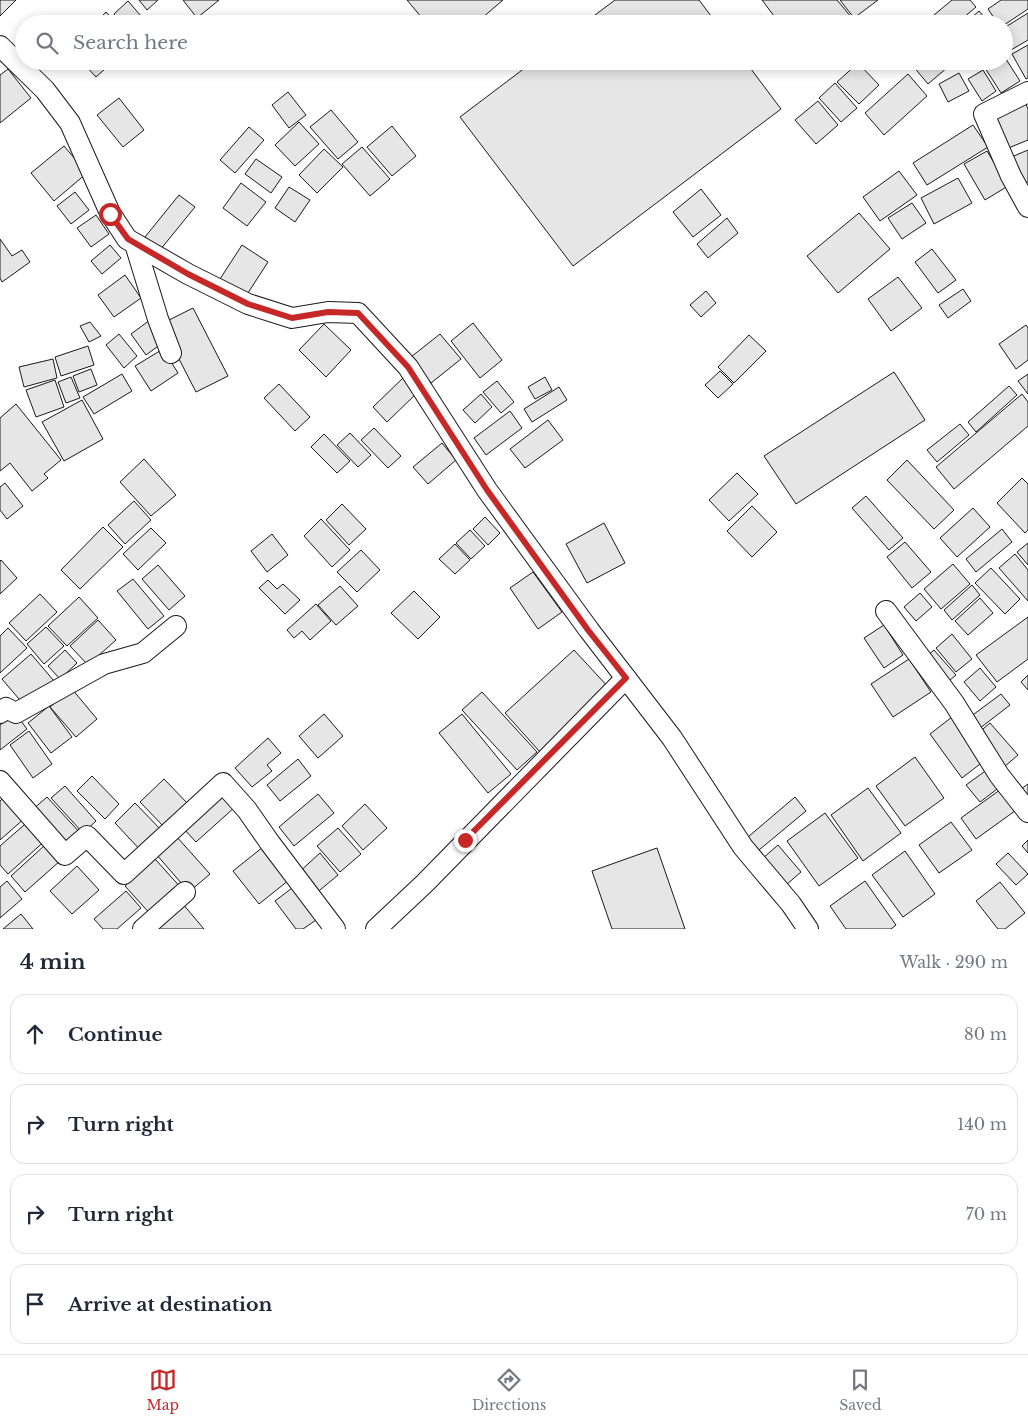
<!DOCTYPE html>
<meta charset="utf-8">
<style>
body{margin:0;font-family:"Libre Baskerville",serif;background:#f2f2f3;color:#1f2937}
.stop{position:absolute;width:15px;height:15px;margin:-11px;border:4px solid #c62828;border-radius:50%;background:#fff}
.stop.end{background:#c62828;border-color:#fff;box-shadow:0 1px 5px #0008}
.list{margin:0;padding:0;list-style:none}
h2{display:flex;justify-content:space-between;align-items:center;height:65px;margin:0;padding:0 20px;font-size:21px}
h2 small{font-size:16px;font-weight:400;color:#747a83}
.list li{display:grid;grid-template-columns:32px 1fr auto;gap:15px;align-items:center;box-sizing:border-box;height:80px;margin:0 10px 10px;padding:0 10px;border:1px solid #e0e1e3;border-radius:15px}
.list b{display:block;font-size:19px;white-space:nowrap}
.list em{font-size:16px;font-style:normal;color:#747a83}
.icon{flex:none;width:28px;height:28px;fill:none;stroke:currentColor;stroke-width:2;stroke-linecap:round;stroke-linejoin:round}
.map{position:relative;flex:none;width:1028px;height:929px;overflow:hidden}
.search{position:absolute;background:#fff;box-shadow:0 2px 12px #0003;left:15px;right:15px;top:15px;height:55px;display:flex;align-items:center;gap:12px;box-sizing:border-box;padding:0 18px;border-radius:28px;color:#747a83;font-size:19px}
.sheet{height:425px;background:#fff}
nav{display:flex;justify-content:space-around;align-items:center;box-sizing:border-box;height:70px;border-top:1px solid #e0e1e3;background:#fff;font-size:14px;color:#747a83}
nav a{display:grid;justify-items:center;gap:2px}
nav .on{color:#c62828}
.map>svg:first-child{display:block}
</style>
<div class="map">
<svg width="1028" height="929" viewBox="0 0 1028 929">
<rect width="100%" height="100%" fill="#fff"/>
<g fill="#e6e6e6" stroke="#1a1a1a">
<path d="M0 0H16L0 16Z"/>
<path d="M139 0H158L147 10Z"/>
<path d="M183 0H219L197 18Z"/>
<path d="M407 0H503L475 24H427Z"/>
<path d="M615 0H699L717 24H583Z"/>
<path d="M762 0H837L852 18 845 24H780Z"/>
<path d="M840 0H878L854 18Z"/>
<path d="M952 0H970L976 7 956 24H941L934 15Z"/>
<path d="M1001 0H1028V9L1004 25V24H998L988 9Z"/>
<path d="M128 1 148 24H122L114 14Z"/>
<path d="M979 11 990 24H964Z"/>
<path d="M106 12 117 24H94Z"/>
<path d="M1028 13V40L1011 50 1004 40V28Z"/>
<path d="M1028 45V78L1026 79 1012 54Z"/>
<path d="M1004 56 1020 81 1001 93 985 68 995 61H1004Z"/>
<path d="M81 61H114L96 77Z"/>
<path d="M534 61H745L781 109 573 266 460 117Z"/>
<path d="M919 61H955L928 84 913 66Z"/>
<path d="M858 63 879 85 859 104 837 82Z"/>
<path d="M8 69 31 98 0 123V75Z"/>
<path d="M983 70 996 91 982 101 968 79Z"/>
<path d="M959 73 969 91 948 102 939 84Z"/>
<path d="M908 74 927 96 884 135 865 113Z"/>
<path d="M835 83 857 108 841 122 819 98Z"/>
<path d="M288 92 306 115 289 128 272 105Z"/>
<path d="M119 98 144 130 123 147 97 115Z"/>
<path d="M818 101 838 125 816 144 795 120Z"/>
<path d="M1025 102 1028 109V140L1006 149 991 116Z"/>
<path d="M331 110 358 142 338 159 310 127Z"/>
<path d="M299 122 319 144 295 166 275 145Z"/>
<path d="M973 125 988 147 927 185 913 163Z"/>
<path d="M392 126 416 156 392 176 367 147Z"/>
<path d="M249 127 264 140 235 173 220 160Z"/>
<path d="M64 146 87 173 54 201 31 173Z"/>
<path d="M362 147 390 179 370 196 342 164Z"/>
<path d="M324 149 343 167 317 193 299 175Z"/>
<path d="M1028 150V182L1020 185 1009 158Z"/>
<path d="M987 151 1008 186 985 200 964 164Z"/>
<path d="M256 159 282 177 271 193 245 174Z"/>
<path d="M899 171 917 195 880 221 863 197Z"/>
<path d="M958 178 972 203 934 224 921 198Z"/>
<path d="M241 183 266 202 247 226 223 208Z"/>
<path d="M289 187 310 200 295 222 275 208Z"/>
<path d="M701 189 721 215 693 237 673 212Z"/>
<path d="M75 192 89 210 71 224 57 206Z"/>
<path d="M179 195 195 207 160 250 145 237Z"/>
<path d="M912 203 926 223 902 239 888 218Z"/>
<path d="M859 213 890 249 838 293 807 256Z"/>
<path d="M96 215 109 234 91 247 77 228Z"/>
<path d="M727 218 738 233 708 258 697 244Z"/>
<path d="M0 239 12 256 22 250 30 262 2 282 0 278Z"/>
<path d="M110 245 121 258 102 274 91 261Z"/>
<path d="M242 245 268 262 246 296 220 279Z"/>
<path d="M932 249 956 280 938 293 915 262Z"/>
<path d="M125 275 141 298 114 317 98 295Z"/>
<path d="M898 277 922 308 891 331 868 299Z"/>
<path d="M963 289 971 301 948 318 939 305Z"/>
<path d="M706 291 716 303 701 317 690 305Z"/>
<path d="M193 308 228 376 196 392 161 324Z"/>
<path d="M150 320 165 341 146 355 131 334Z"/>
<path d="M90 322 101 336 89 342 80 326Z"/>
<path d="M473 323 502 360 480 378 451 341Z"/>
<path d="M324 324 351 350 326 377 299 350Z"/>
<path d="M1026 325 1028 328V360L1016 369 999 344Z"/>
<path d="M119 334 137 356 124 368 106 345Z"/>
<path d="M440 334 461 359 431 383 411 357Z"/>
<path d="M749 335 766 351 734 383 718 367Z"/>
<path d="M88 346 94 365 61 376 55 357Z"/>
<path d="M163 349 178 373 151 391 135 366Z"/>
<path d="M53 359 57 378 24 387 19 367Z"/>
<path d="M91 369 97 385 79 392 73 376Z"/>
<path d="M720 371 733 384 718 398 705 385Z"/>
<path d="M894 372 925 420 796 504 764 456Z"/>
<path d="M122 374 132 391 94 414 83 397Z"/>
<path d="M1028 374V394L1018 381Z"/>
<path d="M71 377 80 398 66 403 58 382Z"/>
<path d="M545 377 552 390 535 399 528 387Z"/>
<path d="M403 378 417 393 387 422 373 407Z"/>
<path d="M55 380 64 407 36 417 26 390Z"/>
<path d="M497 381 514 402 501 413 483 392Z"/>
<path d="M279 384 310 417 295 431 264 398Z"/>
<path d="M1009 386 1017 395 976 432 968 422Z"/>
<path d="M559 387 567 400 532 422 524 409Z"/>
<path d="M481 394 492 407 475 423 463 410Z"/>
<path d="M1022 394 1028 402V426L954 489 936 467Z"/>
<path d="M82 400 103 439 64 461 42 422Z"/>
<path d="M16 404 61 460 44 474 48 478 32 491 10 463 0 471V418Z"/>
<path d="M510 411 522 428 486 455 474 438Z"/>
<path d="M548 420 563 440 525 468 510 449Z"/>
<path d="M960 424 969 435 937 462 927 450Z"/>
<path d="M374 428 401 456 388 468 361 440Z"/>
<path d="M350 433 371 455 358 467 337 445Z"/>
<path d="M324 434 350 461 337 473 311 447Z"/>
<path d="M442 443 456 460 428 484 413 467Z"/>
<path d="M144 459 176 495 151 516 120 482Z"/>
<path d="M907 460 954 510 934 529 887 480Z"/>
<path d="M737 473 758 494 729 521 709 500Z"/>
<path d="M1022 478 1028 484V530L1025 533 997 503Z"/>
<path d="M5 483 23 506 7 519 0 510V487Z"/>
<path d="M866 496 903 538 889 550 852 508Z"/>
<path d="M134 501 151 520 125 544 108 525Z"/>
<path d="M342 504 366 529 349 545 326 520Z"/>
<path d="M752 506 777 532 752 557 727 531Z"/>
<path d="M973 508 990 527 957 557 940 538Z"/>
<path d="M485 517 500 533 488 545 473 529Z"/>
<path d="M321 519 350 550 332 567 304 536Z"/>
<path d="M604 523 625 563 587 583 566 544Z"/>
<path d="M103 527 123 547 80 589 61 570Z"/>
<path d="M151 528 166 543 138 570 123 554Z"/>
<path d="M1002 529 1012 542 976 572 966 559Z"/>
<path d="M470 530 485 546 471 559 456 543Z"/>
<path d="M272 534 288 555 267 572 251 551Z"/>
<path d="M905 542 931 572 912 588 887 557Z"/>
<path d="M1028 543V565L1017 552Z"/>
<path d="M455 544 470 560 455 574 439 559Z"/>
<path d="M361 550 380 570 357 592 337 572Z"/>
<path d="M1015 554 1028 570V601L999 568Z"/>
<path d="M1 560 17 578 0 594V561Z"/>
<path d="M953 564 970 584 941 609 924 589Z"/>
<path d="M158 565 185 596 169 610 142 579Z"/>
<path d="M991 568 1020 599 1005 614 975 583Z"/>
<path d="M533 572 562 612 538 629 510 588Z"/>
<path d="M133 579 164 616 148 629 117 591Z"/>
<path d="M268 580 277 589 283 584 300 600 285 614 259 588Z"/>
<path d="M972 585 980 595 952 620 944 610Z"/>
<path d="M340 586 358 606 336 625 318 605Z"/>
<path d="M414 591 440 617 418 639 391 613Z"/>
<path d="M920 593 932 607 916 621 904 607Z"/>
<path d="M40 594 57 612 26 641 9 623Z"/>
<path d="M79 597 98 618 67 646 48 626Z"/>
<path d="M980 598 993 613 968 635 955 621Z"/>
<path d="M316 604 331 621 310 640 302 631 294 638 287 630Z"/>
<path d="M1028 617V659L997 682 976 655Z"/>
<path d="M98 620 116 640 88 665 70 646Z"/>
<path d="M884 625 903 655 884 668 864 638Z"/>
<path d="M46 627 64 646 44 664 27 644Z"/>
<path d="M8 628 27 648 0 673V636Z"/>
<path d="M952 634 972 659 956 672 936 648Z"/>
<path d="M65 650 77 663 60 679 48 666Z"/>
<path d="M574 650 610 689 540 752 505 713Z"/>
<path d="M934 650 956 675 944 685 922 660Z"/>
<path d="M31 654 54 681 25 706 2 679Z"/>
<path d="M909 659 931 692 893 717 871 684Z"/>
<path d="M980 668 996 687 980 701 964 682Z"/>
<path d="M1028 675V690L1021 682Z"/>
<path d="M72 689 97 719 76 737 50 707Z"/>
<path d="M482 692 537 752 517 770 462 710Z"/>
<path d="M1001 694 1010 705 975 732 966 720Z"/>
<path d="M49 706 72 737 51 753 28 723Z"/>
<path d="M15 713 27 729 0 750V725Z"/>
<path d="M324 714 343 736 318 758 299 736Z"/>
<path d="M462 714 511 774 488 793 439 733Z"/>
<path d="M952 717 984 761 962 778 930 734Z"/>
<path d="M990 723 1018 755 1004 767 976 735Z"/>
<path d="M29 731 52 764 33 778 10 745Z"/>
<path d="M268 738 281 753 267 765 272 771 252 787 235 768Z"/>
<path d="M915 757 944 798 905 826 876 786Z"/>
<path d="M298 759 311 776 280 801 267 785Z"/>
<path d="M988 769 1001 786 980 802 966 785Z"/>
<path d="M92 776 119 804 105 819 77 791Z"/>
<path d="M164 779 191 807 167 830 140 802Z"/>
<path d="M1028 784V806L1017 792Z"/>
<path d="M65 786 96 821 83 833 51 798Z"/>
<path d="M1004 787 1019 808 976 839 961 818Z"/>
<path d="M868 788 901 833 863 861 831 815Z"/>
<path d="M222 794 235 807 196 842 183 828Z"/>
<path d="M318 794 334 813 294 846 279 827Z"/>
<path d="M6 795 26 817 0 840V801Z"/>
<path d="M47 797 83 836 67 850 31 811Z"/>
<path d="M795 797 806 811 759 850 748 837Z"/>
<path d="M135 803 164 833 143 853 115 823Z"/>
<path d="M365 804 387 828 363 850 342 826Z"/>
<path d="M825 813 858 858 819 886 787 841Z"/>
<path d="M31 819 48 838 8 874 0 865V846Z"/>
<path d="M951 822 972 850 939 873 919 845Z"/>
<path d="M338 828 361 854 340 872 317 846Z"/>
<path d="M176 836 210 874 189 892 156 854Z"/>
<path d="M1028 840V853L1022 846Z"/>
<path d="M45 845 60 861 25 892 11 876Z"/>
<path d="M778 845 801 872 786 885 763 858Z"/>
<path d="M263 847 289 880 259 904 233 871Z"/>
<path d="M657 848 685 929H612L592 871Z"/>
<path d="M905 851 935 894 903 917 872 875Z"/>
<path d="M320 853 338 875 314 895 297 874Z"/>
<path d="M1008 853 1028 874 1016 885 996 864Z"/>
<path d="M155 859 183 890 153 917 125 886Z"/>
<path d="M77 866 99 890 72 914 50 891Z"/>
<path d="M7 881 22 899 0 918V887Z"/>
<path d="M865 881 896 925 891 929H846L830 906Z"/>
<path d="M1000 882 1025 913 1005 929H998L976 901Z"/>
<path d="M292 888 316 920 303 929H296L275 901Z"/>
<path d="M126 891 141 908 117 929H103L94 919Z"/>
<path d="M182 903 204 929H156Z"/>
<path d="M21 914 33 929H3Z"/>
</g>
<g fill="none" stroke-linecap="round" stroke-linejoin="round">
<g stroke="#1a1a1a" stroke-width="22">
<g id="street">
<path d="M0 46 45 90 70 123 110 213 127 239 188 274 248 304 292 318 328 312 358 313 408 367 487 490 589 630 672 738 743 847 791 904 808 929"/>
<path d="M1028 92 984 114 1011 176 1028 207"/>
<path d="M135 244 158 319 171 353"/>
<path d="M886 611 954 703 999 775 1028 812"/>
<path d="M0 713 6 708 16 713 104 664 143 653 176 626"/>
<path d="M0 781 65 855 87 836 124 874 223 783 247 810 270 843 335 929"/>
<path d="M143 929 185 892"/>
<path d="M376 929 425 883 626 678"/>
</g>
</g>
<use href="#street" stroke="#fff" stroke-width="20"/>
</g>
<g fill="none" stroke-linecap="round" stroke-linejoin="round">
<path stroke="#c62828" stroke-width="6" d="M110 214 128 239 188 274 248 304 292 318 328 312 358 313 408 367 487 490 588 630 626 678 465 840"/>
</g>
</svg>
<div class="stop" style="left:110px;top:214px"></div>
<div class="stop end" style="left:465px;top:840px"></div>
<div class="search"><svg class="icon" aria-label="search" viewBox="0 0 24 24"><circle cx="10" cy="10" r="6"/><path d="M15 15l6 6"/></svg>Search here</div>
</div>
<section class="sheet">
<h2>4 min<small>Walk · 290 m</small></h2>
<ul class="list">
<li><svg class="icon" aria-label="ahead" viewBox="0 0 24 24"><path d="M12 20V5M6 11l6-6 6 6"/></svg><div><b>Continue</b></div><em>80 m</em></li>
<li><svg class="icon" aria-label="right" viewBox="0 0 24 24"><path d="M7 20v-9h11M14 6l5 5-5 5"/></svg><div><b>Turn right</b></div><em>140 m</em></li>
<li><svg class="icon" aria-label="right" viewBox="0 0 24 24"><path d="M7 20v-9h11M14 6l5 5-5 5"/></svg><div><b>Turn right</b></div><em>70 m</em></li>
<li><svg class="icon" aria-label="arrive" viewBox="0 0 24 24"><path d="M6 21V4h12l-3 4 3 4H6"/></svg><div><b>Arrive at destination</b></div></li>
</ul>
</section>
<nav>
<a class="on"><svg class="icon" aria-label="map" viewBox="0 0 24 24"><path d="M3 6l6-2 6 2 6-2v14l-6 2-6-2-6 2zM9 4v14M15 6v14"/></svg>Map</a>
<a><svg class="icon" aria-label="directions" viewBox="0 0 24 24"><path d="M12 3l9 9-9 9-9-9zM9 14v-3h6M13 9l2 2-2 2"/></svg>Directions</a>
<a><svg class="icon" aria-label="saved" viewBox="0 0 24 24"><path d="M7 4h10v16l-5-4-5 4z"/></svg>Saved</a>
</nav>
